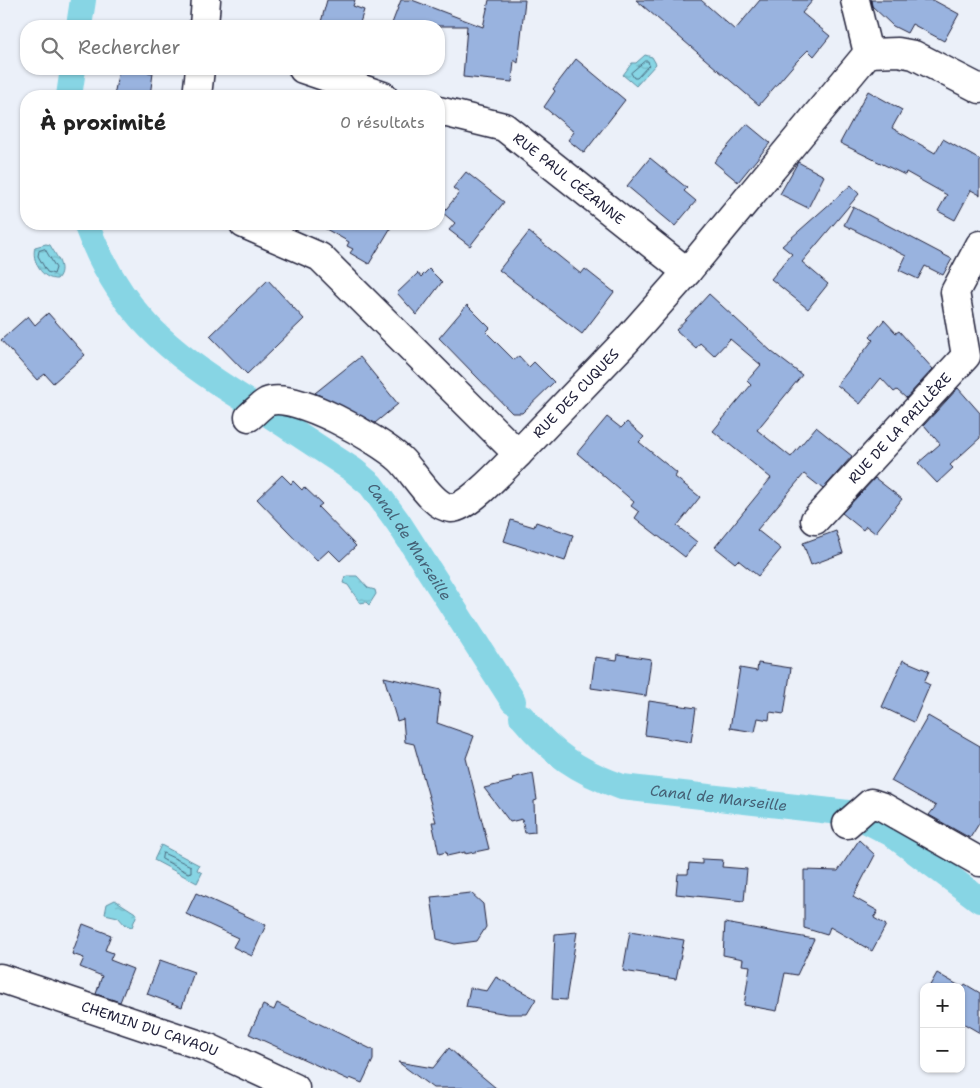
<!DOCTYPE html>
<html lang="fr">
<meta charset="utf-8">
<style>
body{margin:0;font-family:"Shantell Sans",sans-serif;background:#f2f2f2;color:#222}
.controls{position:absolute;right:15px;bottom:15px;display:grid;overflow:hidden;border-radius:10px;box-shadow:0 1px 4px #0004}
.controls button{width:45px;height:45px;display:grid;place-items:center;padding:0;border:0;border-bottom:1px solid #e0e0e0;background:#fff;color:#222;font:25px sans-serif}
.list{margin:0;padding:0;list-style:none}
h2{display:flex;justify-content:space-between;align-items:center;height:65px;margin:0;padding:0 20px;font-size:21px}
h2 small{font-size:16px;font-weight:400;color:#767676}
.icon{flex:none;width:28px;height:28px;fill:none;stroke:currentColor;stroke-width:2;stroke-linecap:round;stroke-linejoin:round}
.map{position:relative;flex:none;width:980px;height:1088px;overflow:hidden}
.search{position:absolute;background:#fff;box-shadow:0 1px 4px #0004;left:20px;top:20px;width:425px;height:55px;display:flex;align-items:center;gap:12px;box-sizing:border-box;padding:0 18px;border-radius:20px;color:#767676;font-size:19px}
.panel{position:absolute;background:#fff;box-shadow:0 1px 4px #0004;left:20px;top:90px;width:425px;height:140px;border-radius:20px}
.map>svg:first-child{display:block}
</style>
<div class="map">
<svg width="980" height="1088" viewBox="0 0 980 1088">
<defs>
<pattern id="water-ripples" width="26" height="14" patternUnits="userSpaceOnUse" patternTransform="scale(1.25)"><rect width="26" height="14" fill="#87d5e4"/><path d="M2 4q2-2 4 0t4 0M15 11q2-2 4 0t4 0" fill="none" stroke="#74b7c4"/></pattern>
</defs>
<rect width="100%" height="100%" fill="#ebf0f9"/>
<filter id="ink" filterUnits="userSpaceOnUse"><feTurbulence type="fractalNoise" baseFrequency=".02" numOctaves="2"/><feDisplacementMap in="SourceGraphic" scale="10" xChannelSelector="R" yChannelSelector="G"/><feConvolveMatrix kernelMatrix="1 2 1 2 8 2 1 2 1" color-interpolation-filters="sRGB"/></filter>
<g filter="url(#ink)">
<g fill="url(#water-ripples)" stroke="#5f8da0">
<path d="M645 55 652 57 656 64 636 86 623 75 632 63H636Z"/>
<path d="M46 244 50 245C56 256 67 268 57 279 42 280 31 260 35 247Z"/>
<path d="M347 576H357L368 588 375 590 376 594 369 605 366 602 360 603 348 585 343 583 345 577Z"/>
<path d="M161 845 199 865 197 870 202 873 197 883 154 860Z"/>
<path d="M115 900 137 914 132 927 125 925 118 917 105 914 107 904Z"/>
</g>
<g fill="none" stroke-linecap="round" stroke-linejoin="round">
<g stroke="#4a6a7f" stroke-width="1">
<path d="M645 61H648L649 65 637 78H634L631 73Z"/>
<path d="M45 249 56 268 54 274 47 272 38 256 39 251Z"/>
<path d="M163 853 191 866V872L188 873 162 859Z"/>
</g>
<g stroke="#87d5e4" stroke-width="26">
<path d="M79 26 83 0"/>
<path d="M69 96 73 69"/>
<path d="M86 224C119 312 169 353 247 401"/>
<path id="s1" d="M271 416 353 470 371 485 398 522 513 701"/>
<path id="s2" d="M522 717C553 754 577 771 622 787L848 813"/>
<path d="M863 819 892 834 980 900"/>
</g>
</g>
<g fill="#99b3df" stroke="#22223b">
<path d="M327 0H355L353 6 364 10 359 26H334L321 22Z"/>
<path d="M401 0H412L483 27 489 0H525L518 63 514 60 512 82 463 77 467 26H391Z"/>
<path d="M636 0H701L735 30 760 0H813L802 13 830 36 814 56 808 50 797 61 759 105Z"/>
<path d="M871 0H933L959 14 944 41 912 24 907 33 893 26 872 6Z"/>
<path d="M576 59 625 100 584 153 568 140 574 132 544 107 555 91 553 89Z"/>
<path d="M119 69 153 73 150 96H114Z"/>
<path d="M868 91 902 110 892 128 935 153 943 139 980 160V195L971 190 955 220 938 211 947 195 906 172 905 175 840 143Z"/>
<path d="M747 124 770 143 738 182 714 162Z"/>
<path d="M650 158 687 188 684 191 696 201 675 226 627 186Z"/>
<path d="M798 162 824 176 808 208 780 194Z"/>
<path d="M466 172 504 202 470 246 449 230 455 223 443 213 459 193 453 188Z"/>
<path d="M851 185 859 194 802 262 828 284 808 309 771 279 792 254 782 246Z"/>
<path d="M853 207 952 259 943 275 925 266 918 279 899 270 906 256 844 225Z"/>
<path d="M317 224H393L369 264 350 253 353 249 347 246 349 242Z"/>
<path d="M529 232 581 274 585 269 614 292 582 334 499 270Z"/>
<path d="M429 269 442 282 417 315 397 293 418 273 421 277Z"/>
<path d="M268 280 304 319 247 374 210 336Z"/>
<path d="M709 294 772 352 802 375 757 430 791 457 816 427 852 456 823 489 804 474 757 530 781 549 758 576 738 560 735 563 715 547 771 478 713 431 751 385 747 381 761 365 730 339 714 356 700 343 696 348 676 330Z"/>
<path d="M467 305 490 328 486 332 514 360 519 356 529 367 534 362 554 382 522 413H512L439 338Z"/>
<path d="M48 313 85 355 53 383 45 374 37 380 1 340 28 316 35 325Z"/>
<path d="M884 320 896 333 899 331 933 369 906 398 897 390 894 392 881 378 860 404 837 385 873 340 870 337Z"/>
<path d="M360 357 398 404 375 423 315 393Z"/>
<path d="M958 388 980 413V438L950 465 953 468 937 483 918 463 940 444 924 425Z"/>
<path d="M607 417 621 428 627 422 644 437 639 442 677 473 675 477 700 497 677 526 697 542 685 557 635 518 639 512 631 506 634 502 577 453Z"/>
<path d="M282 475 291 484 293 481 302 490 304 487 322 504 318 507 356 546 340 561 329 550 317 561 257 499Z"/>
<path d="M875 478 902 499 875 533 866 526 863 530 842 513Z"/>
<path d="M511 520 534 527 536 522 573 535 565 561 504 541Z"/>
<path d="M836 531 843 553 811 565 803 543Z"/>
<path d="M618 654 651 659 646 696 591 688 595 657 617 660Z"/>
<path d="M903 660 929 671 924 682 930 685 914 722 882 707Z"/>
<path d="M758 663 791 668 784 714 770 712 769 720 758 718 755 732 730 728 740 668 757 671Z"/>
<path d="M384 677 441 690 437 723 474 736 466 758 489 849 465 854V852L447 856 446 852 439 854 432 822H436L414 744 405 742 403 719 397 721Z"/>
<path d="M649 701 696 708 691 742 645 735Z"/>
<path d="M928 716 980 746V822L970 838 929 815 936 806 891 781Z"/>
<path d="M533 773 537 800 534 801 535 832 525 833 522 819 510 822 484 788 513 781 512 778Z"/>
<path d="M859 840 875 855 853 897 878 911 874 918 886 925 872 951 830 927 827 935 804 928V870L838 871Z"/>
<path d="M702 859 723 860 722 867 747 869 744 901 676 894 678 874H688L689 863 702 864Z"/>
<path d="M196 893 266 925 252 956 233 947 238 938 186 914Z"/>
<path d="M471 893 483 904 486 927 477 941 455 944 437 939 431 897Z"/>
<path d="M725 923 814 939 797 975 785 973 777 1011 744 1005 750 966 742 965 743 959 723 955Z"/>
<path d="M83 924 111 935 105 950 113 953 110 960 133 969 120 1002 96 994 102 976 80 967 84 958 72 954Z"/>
<path d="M630 931 684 940 676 979 623 971Z"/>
<path d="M577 932 566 1000 552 999 555 934Z"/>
<path d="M160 960 194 972 182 1007 147 994Z"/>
<path d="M937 973 963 988 965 984 980 993V1033L961 1022V987H929Z"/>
<path d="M496 977 536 999 527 1014H508L466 1007 470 988 487 991Z"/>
<path d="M277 1003 373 1050V1060L362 1083 350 1078 349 1080 249 1034 263 1005 274 1010Z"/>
<path d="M449 1048 459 1057 496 1088H433L398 1062 433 1068Z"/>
</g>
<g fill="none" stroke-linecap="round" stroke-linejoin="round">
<g stroke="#22223b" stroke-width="31">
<g id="minor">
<path d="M855 0 868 53 898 52 914 55 980 89"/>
<path d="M204 26 206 0"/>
<path d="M303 69 383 96"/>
<path d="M197 96 200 69"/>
<path id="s3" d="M439 111 504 127 687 272"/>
<path id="s4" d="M244 224 320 257 518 454 626 341 687 272 868 53"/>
<path d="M249 417C254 413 261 405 267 402 294 390 379 440 400 459 414 472 432 507 451 508 466 510 506 466 518 454"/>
<path id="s5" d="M815 520 966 356 955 292 980 245"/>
<path d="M847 824 871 803 883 807 980 862"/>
<path id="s6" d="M0 978 209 1048 295 1088"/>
</g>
</g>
<use href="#minor" stroke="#fff" stroke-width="28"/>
</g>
</g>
<g text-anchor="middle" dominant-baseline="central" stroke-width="4" stroke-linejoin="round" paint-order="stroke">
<g font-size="14" fill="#22223b" stroke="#fff">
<text stroke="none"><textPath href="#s3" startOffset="150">RUE PAUL CÉZANNE</textPath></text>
<text stroke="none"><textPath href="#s4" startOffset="446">RUE DES CUQUES</textPath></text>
<text stroke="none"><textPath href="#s5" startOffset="125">RUE DE LA PAILLÈRE</textPath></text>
<text stroke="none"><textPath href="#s6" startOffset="158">CHEMIN DU CAVAOU</textPath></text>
</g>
<g font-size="15" font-style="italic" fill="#456176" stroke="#fff">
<text stroke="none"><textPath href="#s1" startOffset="190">Canal de Marseille</textPath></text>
<text stroke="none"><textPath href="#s2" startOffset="221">Canal de Marseille</textPath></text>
</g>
</g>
</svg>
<div class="controls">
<button>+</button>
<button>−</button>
</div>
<div class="search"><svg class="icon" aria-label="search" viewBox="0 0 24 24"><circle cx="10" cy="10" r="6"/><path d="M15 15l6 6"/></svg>Rechercher</div>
<section class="panel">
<h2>À proximité<small>0 résultats</small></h2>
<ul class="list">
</ul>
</section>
</div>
